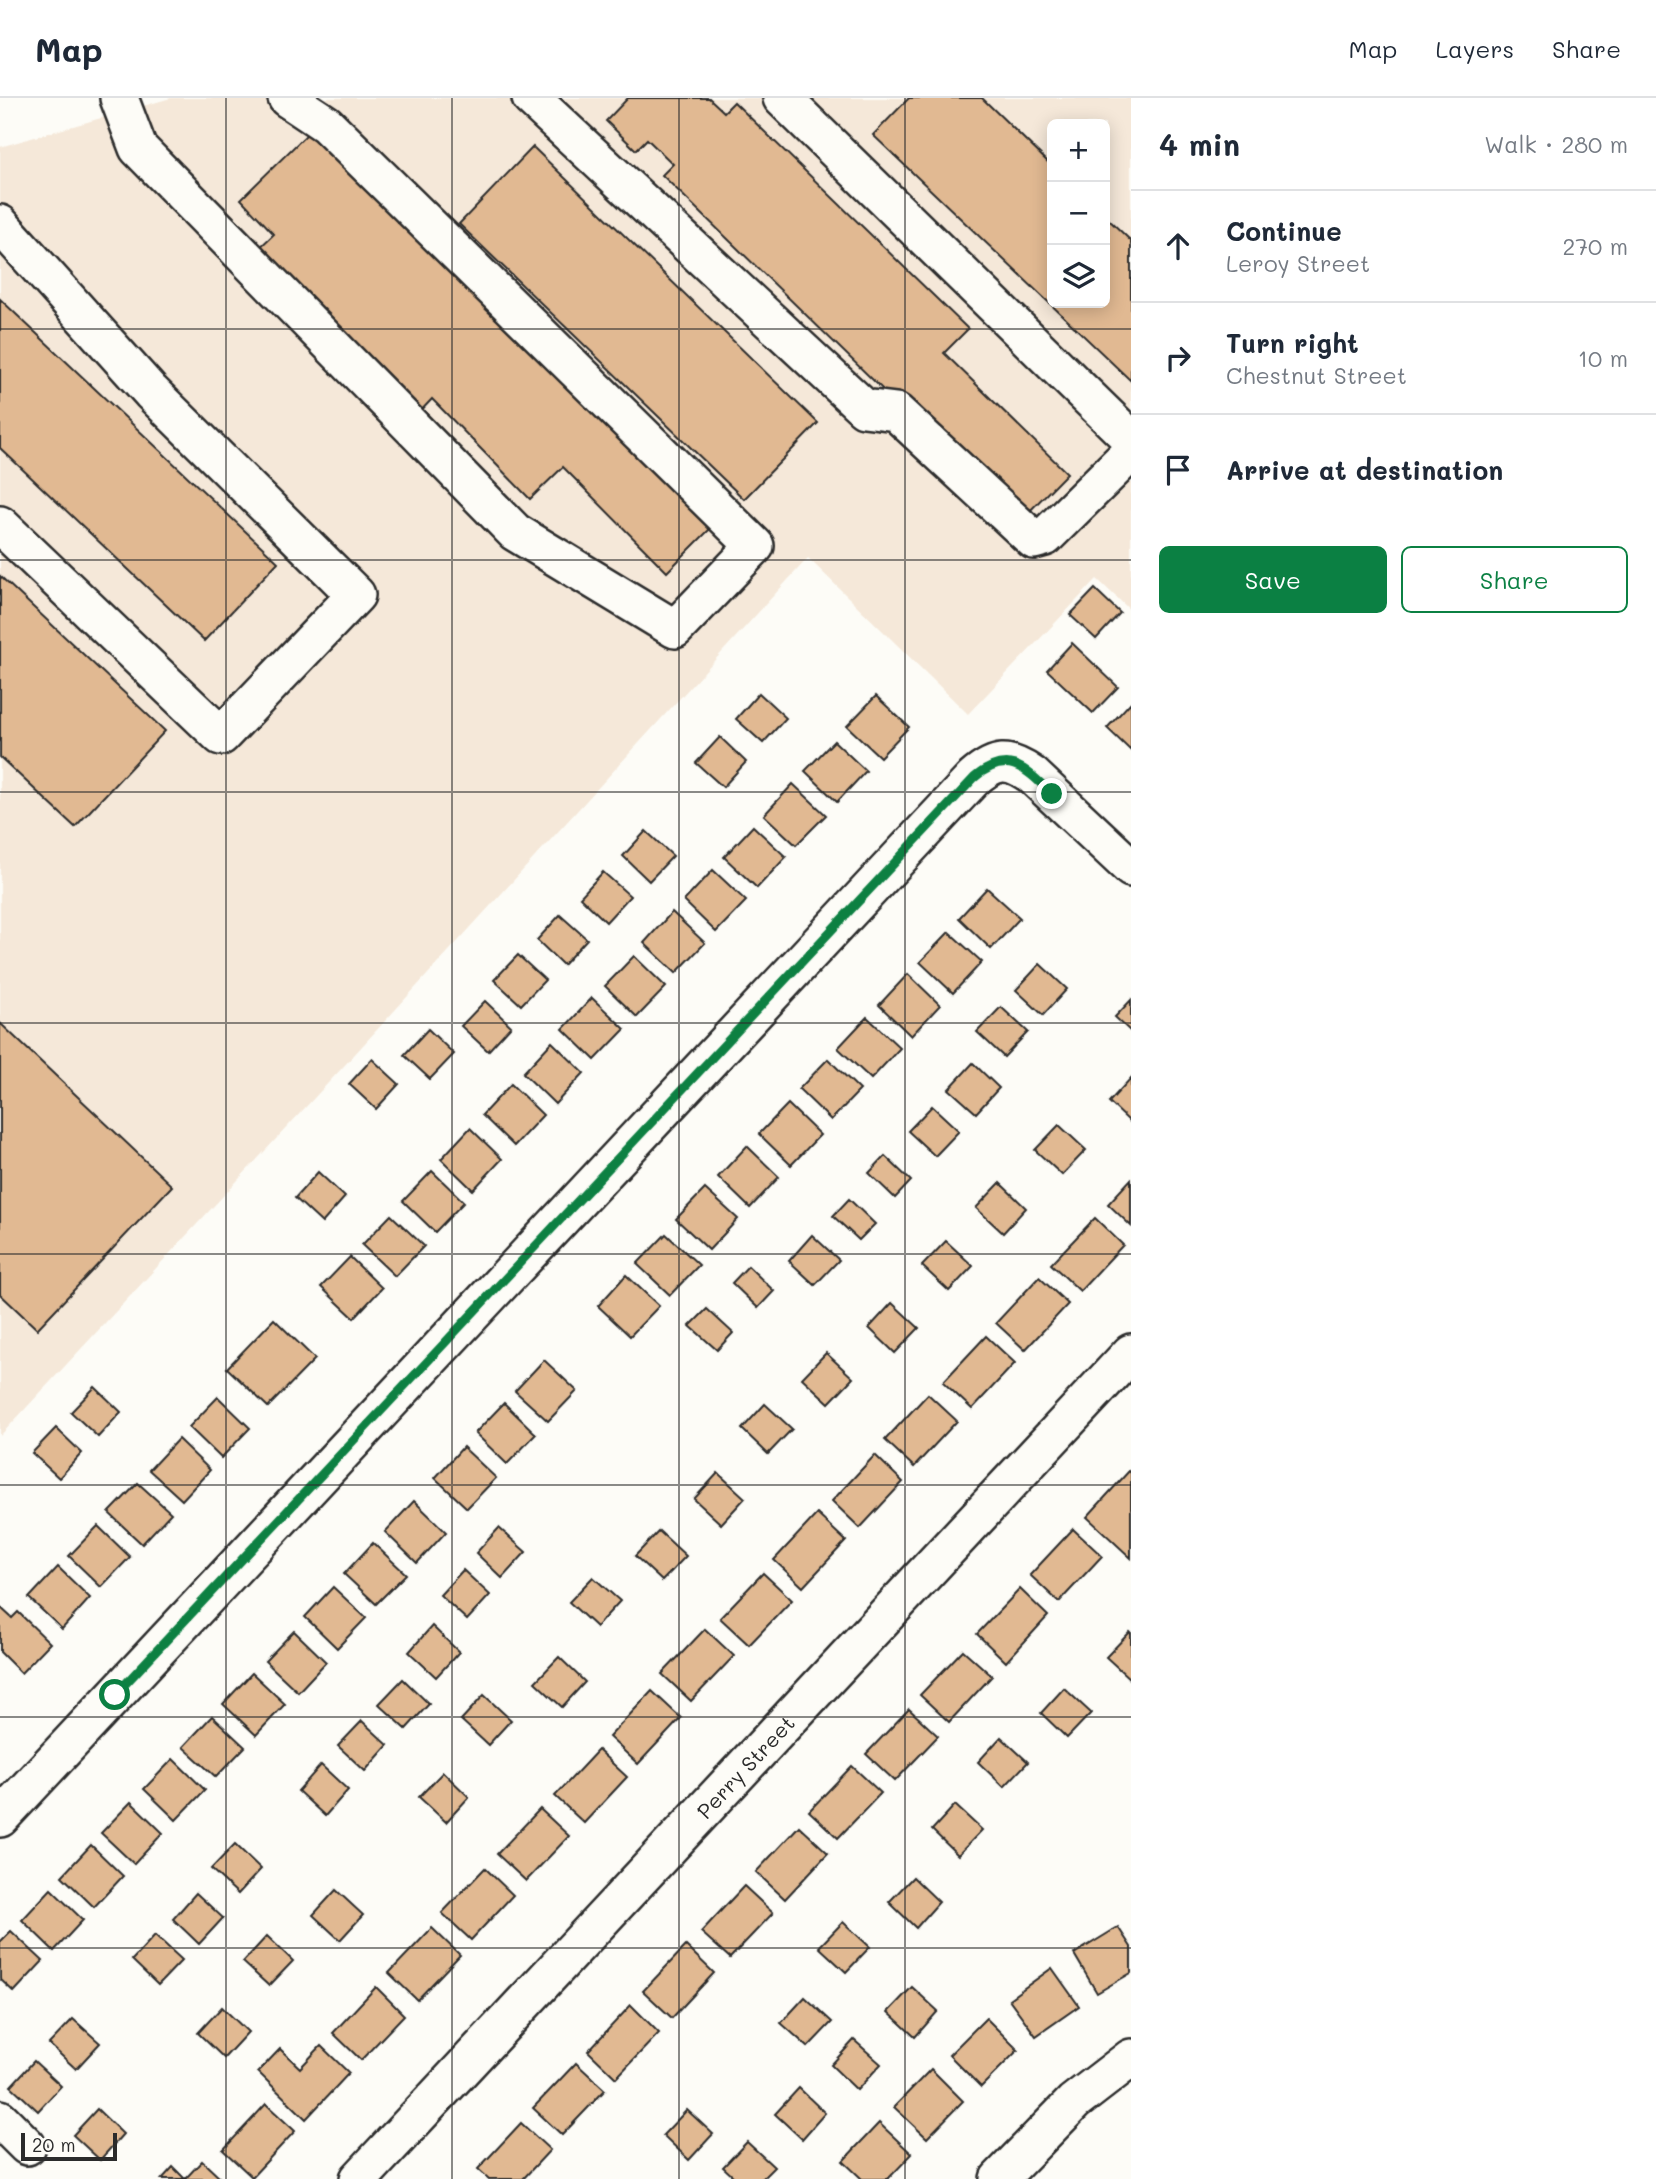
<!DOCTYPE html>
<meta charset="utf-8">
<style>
body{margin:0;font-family:Mali,sans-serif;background:#f2f2f3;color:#1f2937}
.controls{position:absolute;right:21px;top:21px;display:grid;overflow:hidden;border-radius:10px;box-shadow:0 4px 18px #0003}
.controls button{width:63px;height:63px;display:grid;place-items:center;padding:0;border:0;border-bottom:2px solid #e0e1e3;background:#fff;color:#1f2937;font:35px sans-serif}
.scale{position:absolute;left:21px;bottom:18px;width:96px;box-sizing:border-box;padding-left:7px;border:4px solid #2b2b2b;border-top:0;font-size:19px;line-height:24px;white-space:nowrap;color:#2b2b2b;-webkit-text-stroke:5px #fdfcf7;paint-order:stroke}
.stop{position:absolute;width:21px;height:21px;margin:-16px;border:5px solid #0b8043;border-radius:50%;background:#fff}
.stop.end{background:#0b8043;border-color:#fff;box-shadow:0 2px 7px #0008}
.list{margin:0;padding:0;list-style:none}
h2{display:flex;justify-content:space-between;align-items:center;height:91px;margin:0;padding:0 28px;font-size:30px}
h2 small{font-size:23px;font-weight:400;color:#747a83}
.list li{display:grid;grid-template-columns:46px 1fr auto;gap:21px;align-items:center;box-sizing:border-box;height:112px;padding:0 28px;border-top:2px solid #e0e1e3}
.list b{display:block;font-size:26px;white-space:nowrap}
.list p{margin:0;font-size:23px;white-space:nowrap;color:#747a83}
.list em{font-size:23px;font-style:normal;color:#747a83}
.actions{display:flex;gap:14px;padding:21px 28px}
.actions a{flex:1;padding:16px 0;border:2px solid #0b8043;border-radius:10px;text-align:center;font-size:24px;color:#0b8043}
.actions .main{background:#0b8043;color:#fff}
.icon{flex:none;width:38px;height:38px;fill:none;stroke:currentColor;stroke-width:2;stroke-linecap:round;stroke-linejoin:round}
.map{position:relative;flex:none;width:1131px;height:2081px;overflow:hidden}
header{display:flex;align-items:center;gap:42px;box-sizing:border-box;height:98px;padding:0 35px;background:#fff;border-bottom:2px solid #e0e1e3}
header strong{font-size:33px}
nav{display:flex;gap:38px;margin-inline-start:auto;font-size:24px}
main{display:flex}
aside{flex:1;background:#fff}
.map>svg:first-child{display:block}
</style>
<header>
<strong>Map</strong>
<nav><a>Map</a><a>Layers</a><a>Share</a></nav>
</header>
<main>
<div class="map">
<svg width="1131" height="2081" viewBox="0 0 1131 2081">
<rect width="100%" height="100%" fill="#fdfcf7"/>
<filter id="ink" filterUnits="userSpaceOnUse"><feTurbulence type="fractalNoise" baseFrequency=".0143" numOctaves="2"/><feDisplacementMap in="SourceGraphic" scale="14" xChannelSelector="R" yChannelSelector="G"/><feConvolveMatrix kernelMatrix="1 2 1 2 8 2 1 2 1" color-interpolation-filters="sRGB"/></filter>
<g filter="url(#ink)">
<path fill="#f5e8d9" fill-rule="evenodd" d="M171 0H1131V513L1097 481 968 616 808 460 343 969 0 1338V49ZM1052 26H1105V205H1052Z"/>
<g fill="#e1b992" stroke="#2b2b2b" stroke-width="2">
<path d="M628 0H709L724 14 734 4 968 231 944 255 1067 375 1019 424 662 77 673 66 647 41 636 52 606 23Z"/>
<path d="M909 0H982L1052 68V205H1105V118L1131 143V283L873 37Z"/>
<path d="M310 33 346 63 710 431 667 474 563 369 530 401 432 301 416 318 255 154 274 136 241 101Z"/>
<path d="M533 49 818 325 744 401 459 126Z"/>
<path d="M0 201 278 464 204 543 0 350Z"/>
<path d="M0 478 165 633 75 729 0 659Z"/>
<path d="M1095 491 1120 515 1096 541 1070 517Z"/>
<path d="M1072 545 1118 589 1093 615 1047 572Z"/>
<path d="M759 595 786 620 763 645 736 621Z"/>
<path d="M876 598 909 629 880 659 847 628Z"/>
<path d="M1131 604V653L1107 630Z"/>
<path d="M720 639 746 664 723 689 696 665Z"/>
<path d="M834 643 866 673 837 704 805 673Z"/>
<path d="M793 686 826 717 796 747 764 717Z"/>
<path d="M753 728 786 759 757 790 724 759Z"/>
<path d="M646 733 673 758 649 783 623 758Z"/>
<path d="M713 772 746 803 716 834 684 803Z"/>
<path d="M603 774 630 798 606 824 580 799Z"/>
<path d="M987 790 1020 820 991 851 959 820Z"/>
<path d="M672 814 705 845 676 875 644 845Z"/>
<path d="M560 817 587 841 563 867 537 842Z"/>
<path d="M949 834 982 864 953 895 920 864Z"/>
<path d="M518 857 545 882 521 907 494 882Z"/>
<path d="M634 858 666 889 637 919 605 888Z"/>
<path d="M1040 866 1067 891 1043 917 1016 892Z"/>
<path d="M908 876 940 907 911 938 879 907Z"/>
<path d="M592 900 625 931 595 962 563 931Z"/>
<path d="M1131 902V934L1115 919Z"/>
<path d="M485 903 511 928 488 953 461 928Z"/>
<path d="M1001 909 1028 934 1004 959 977 934Z"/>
<path d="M867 919 900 950 871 981 838 950Z"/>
<path d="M0 925 172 1088 37 1231 0 1196Z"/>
<path d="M428 931 454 956 430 981 404 957Z"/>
<path d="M552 944 584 975 555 1006 523 975Z"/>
<path d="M372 961 399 986 376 1011 349 986Z"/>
<path d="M828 961 860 992 831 1022 799 991Z"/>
<path d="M973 965 999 990 976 1015 949 991Z"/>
<path d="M1131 980V1025L1109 1004Z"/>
<path d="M511 986 543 1017 514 1048 482 1017Z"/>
<path d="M788 1006 820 1037 791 1067 759 1036Z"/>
<path d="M932 1008 959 1033 935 1058 908 1033Z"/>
<path d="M1059 1027 1086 1052 1062 1077 1035 1052Z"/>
<path d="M470 1030 502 1061 473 1092 441 1061Z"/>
<path d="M747 1048 779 1079 750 1110 718 1079Z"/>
<path d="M885 1058 911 1083 895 1100 869 1075Z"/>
<path d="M432 1073 464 1104 435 1134 403 1103Z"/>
<path d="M318 1074 345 1099 322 1125 295 1100Z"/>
<path d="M1131 1081V1128L1108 1106Z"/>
<path d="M1000 1085 1026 1110 1003 1135 976 1110Z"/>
<path d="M705 1091 738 1121 709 1152 676 1121Z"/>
<path d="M849 1101 875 1126 859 1142 833 1118Z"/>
<path d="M391 1117 424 1148 395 1178 362 1147Z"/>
<path d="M1095 1120 1123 1147 1080 1193 1051 1166Z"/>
<path d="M666 1136 699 1167 670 1197 637 1166Z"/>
<path d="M812 1137 839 1162 815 1187 789 1163Z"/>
<path d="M946 1143 973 1168 949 1193 922 1168Z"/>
<path d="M350 1159 382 1190 354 1220 321 1189Z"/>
<path d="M748 1168 774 1193 758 1210 732 1185Z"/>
<path d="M626 1177 659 1208 630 1238 598 1208Z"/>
<path d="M1039 1179 1068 1206 1025 1252 996 1225Z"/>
<path d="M892 1205 919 1230 895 1255 869 1230Z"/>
<path d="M707 1211 733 1235 717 1252 690 1228Z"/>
<path d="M274 1221 315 1261 268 1309 227 1270Z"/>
<path d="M986 1238 1015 1265 972 1311 943 1284Z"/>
<path d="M826 1255 853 1280 829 1305 802 1280Z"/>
<path d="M544 1262 577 1293 548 1323 515 1293Z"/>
<path d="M95 1289 121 1314 98 1339 71 1314Z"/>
<path d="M928 1296 957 1323 914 1369 885 1342Z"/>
<path d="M218 1299 250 1330 221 1360 189 1329Z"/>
<path d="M504 1305 536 1336 507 1366 475 1335Z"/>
<path d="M765 1306 792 1331 768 1356 742 1331Z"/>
<path d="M56 1330 82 1355 59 1380 32 1355Z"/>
<path d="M178 1341 210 1372 182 1402 149 1372Z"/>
<path d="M463 1349 496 1380 467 1410 435 1380Z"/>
<path d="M875 1357 903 1384 860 1430 832 1403Z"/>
<path d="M1129 1373 1131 1375V1460L1087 1419Z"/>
<path d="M718 1375 745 1400 721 1426 694 1401Z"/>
<path d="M138 1385 171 1415 142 1446 109 1415Z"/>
<path d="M414 1403 446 1434 417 1465 385 1434Z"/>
<path d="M817 1416 846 1443 803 1489 774 1462Z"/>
<path d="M98 1428 130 1459 101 1489 69 1458Z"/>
<path d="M499 1430 526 1454 502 1480 476 1455Z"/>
<path d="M1073 1431 1102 1458 1059 1504 1030 1477Z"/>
<path d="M659 1433 686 1458 662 1483 635 1458Z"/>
<path d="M373 1445 406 1476 376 1506 344 1476Z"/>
<path d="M58 1469 90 1500 62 1531 29 1500Z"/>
<path d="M463 1472 490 1497 467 1522 440 1497Z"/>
<path d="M763 1475 792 1502 749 1547 720 1520Z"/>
<path d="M593 1479 620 1503 596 1529 569 1504Z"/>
<path d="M333 1489 366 1520 337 1550 305 1519Z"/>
<path d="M1020 1491 1048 1518 1006 1564 977 1536Z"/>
<path d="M0 1509 12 1520 18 1514 50 1545 21 1575 0 1554Z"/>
<path d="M432 1528 459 1554 436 1579 409 1554Z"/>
<path d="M705 1531 734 1558 691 1603 662 1576Z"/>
<path d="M294 1533 326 1564 298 1594 265 1563Z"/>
<path d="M1130 1534 1131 1535V1582L1106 1559Z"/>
<path d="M963 1552 992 1578 949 1624 920 1597Z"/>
<path d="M559 1559 585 1584 562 1609 535 1584Z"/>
<path d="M252 1575 285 1606 256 1637 223 1606Z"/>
<path d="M403 1581 429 1606 406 1631 379 1606Z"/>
<path d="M1064 1590 1091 1615 1067 1640 1041 1615Z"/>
<path d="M652 1593 681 1620 638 1666 609 1639Z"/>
<path d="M484 1597 511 1622 488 1647 461 1622Z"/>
<path d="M909 1611 938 1638 895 1683 866 1656Z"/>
<path d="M212 1618 245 1649 216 1679 183 1649Z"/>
<path d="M362 1623 388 1647 365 1673 338 1648Z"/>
<path d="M1001 1639 1028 1664 1004 1689 978 1664Z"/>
<path d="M598 1652 627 1679 584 1725 555 1698Z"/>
<path d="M173 1661 205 1692 176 1722 144 1691Z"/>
<path d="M321 1667 348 1692 325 1718 298 1693Z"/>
<path d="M852 1668 881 1695 838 1740 809 1713Z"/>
<path d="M443 1674 469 1699 446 1724 419 1699Z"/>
<path d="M131 1704 163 1735 134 1766 101 1735Z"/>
<path d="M955 1707 982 1732 958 1757 932 1732Z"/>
<path d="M540 1711 569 1738 526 1783 497 1756Z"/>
<path d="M799 1728 828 1755 785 1801 756 1774Z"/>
<path d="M235 1746 261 1771 238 1796 211 1771Z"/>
<path d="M91 1747 123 1778 94 1809 62 1778Z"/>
<path d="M485 1770 513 1797 471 1842 442 1815Z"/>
<path d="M913 1779 939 1804 916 1830 889 1804Z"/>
<path d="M744 1788 773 1815 730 1860 701 1834Z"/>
<path d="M51 1791 83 1822 54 1853 22 1822Z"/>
<path d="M336 1792 363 1817 340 1842 313 1817Z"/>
<path d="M196 1795 223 1820 199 1846 173 1821Z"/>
<path d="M843 1824 870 1849 846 1874 819 1849Z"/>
<path d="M1118 1829 1131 1849V1875L1097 1895 1074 1856Z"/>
<path d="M432 1830 460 1857 417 1902 389 1875Z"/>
<path d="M11 1833 43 1863 14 1894 0 1881V1844Z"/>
<path d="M155 1837 182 1862 158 1887 132 1862Z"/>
<path d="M267 1838 293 1863 269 1888 243 1864Z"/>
<path d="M686 1848 714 1875 672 1920 643 1893Z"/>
<path d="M1052 1870 1079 1908 1036 1938 1009 1901Z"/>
<path d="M376 1889 404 1917 361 1962 333 1935Z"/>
<path d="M912 1889 938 1913 915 1939 888 1914Z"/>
<path d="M805 1899 832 1924 808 1949 781 1925Z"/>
<path d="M631 1907 659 1935 616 1980 588 1953Z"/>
<path d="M222 1909 248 1934 224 1960 198 1935Z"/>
<path d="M986 1920 1018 1952 981 1989 949 1957Z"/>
<path d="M73 1921 100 1945 76 1971 49 1946Z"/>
<path d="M854 1942 881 1966 857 1992 831 1967Z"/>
<path d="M321 1948 349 1975 306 2021 258 1974 280 1951 300 1970Z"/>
<path d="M34 1963 61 1988 38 2013 11 1988Z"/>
<path d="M576 1965 605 1992 562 2037 533 2010Z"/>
<path d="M931 1971 963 2003 927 2040 894 2009Z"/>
<path d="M799 1990 825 2015 802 2041 775 2016Z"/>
<path d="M266 2006 295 2033 252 2079 223 2052Z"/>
<path d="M97 2011 123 2036 100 2062 73 2037Z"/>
<path d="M687 2012 713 2036 689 2062 663 2037Z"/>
<path d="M521 2025 550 2052 523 2081H489L478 2071Z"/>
<path d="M879 2025 912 2056 888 2081H862L843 2063Z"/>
<path d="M747 2044 774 2069 762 2081H736L723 2069Z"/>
<path d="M202 2063 221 2081H185Z"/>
<path d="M173 2069 185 2081H162Z"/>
</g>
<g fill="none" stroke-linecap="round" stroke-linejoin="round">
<g stroke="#2b2b2b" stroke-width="42">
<g id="minor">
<path d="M119 0 138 50 515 434 675 531 755 448 326 26 287 0"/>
<path d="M531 0 864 310 896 314 1034 442 1045 439 1128 357 1131 346"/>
<path d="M782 0 1131 341"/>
<path d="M0 126 151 294 356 497 221 638 0 427"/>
<path d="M0 1720 974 680C996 661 1008 660 1032 677L1131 770"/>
<path d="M0 2021 27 2048"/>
<path id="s1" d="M359 2081 1131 1255"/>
<path d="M999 2081 1074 2004 1131 1960"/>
</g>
</g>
<use href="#minor" stroke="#fdfcf7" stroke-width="37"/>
</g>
</g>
<g fill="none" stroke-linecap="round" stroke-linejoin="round" filter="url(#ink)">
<path stroke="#0b8043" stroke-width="9" d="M115 1597 974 680C1008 651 1025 670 1052 696"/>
</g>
<path fill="none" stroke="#2b2b2b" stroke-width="2" stroke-opacity="0.55" d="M226 0V2081M452 0V2081M679 0V2081M905 0V2081M0 231H1131M0 462H1131M0 694H1131M0 925H1131M0 1156H1131M0 1387H1131M0 1619H1131M0 1850H1131"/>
<g text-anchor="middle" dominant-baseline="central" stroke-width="5" stroke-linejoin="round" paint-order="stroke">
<g font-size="21" fill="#2b2b2b" stroke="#fdfcf7">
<text stroke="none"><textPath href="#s1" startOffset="565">Perry Street</textPath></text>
</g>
</g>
</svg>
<div class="controls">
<button>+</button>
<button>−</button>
<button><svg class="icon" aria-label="layers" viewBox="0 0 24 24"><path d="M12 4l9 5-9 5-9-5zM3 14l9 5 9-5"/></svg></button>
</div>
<div class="scale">20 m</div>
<div class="stop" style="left:115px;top:1597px"></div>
<div class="stop end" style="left:1052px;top:696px"></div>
</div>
<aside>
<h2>4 min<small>Walk · 280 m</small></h2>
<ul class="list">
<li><svg class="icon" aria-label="ahead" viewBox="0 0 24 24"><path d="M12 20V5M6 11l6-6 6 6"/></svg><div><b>Continue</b><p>Leroy Street</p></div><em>270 m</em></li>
<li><svg class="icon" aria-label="right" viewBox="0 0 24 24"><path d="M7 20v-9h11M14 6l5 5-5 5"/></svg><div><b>Turn right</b><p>Chestnut Street</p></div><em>10 m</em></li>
<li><svg class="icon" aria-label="arrive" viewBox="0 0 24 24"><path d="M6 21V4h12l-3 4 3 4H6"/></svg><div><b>Arrive at destination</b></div></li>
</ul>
<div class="actions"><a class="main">Save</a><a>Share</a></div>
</aside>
</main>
